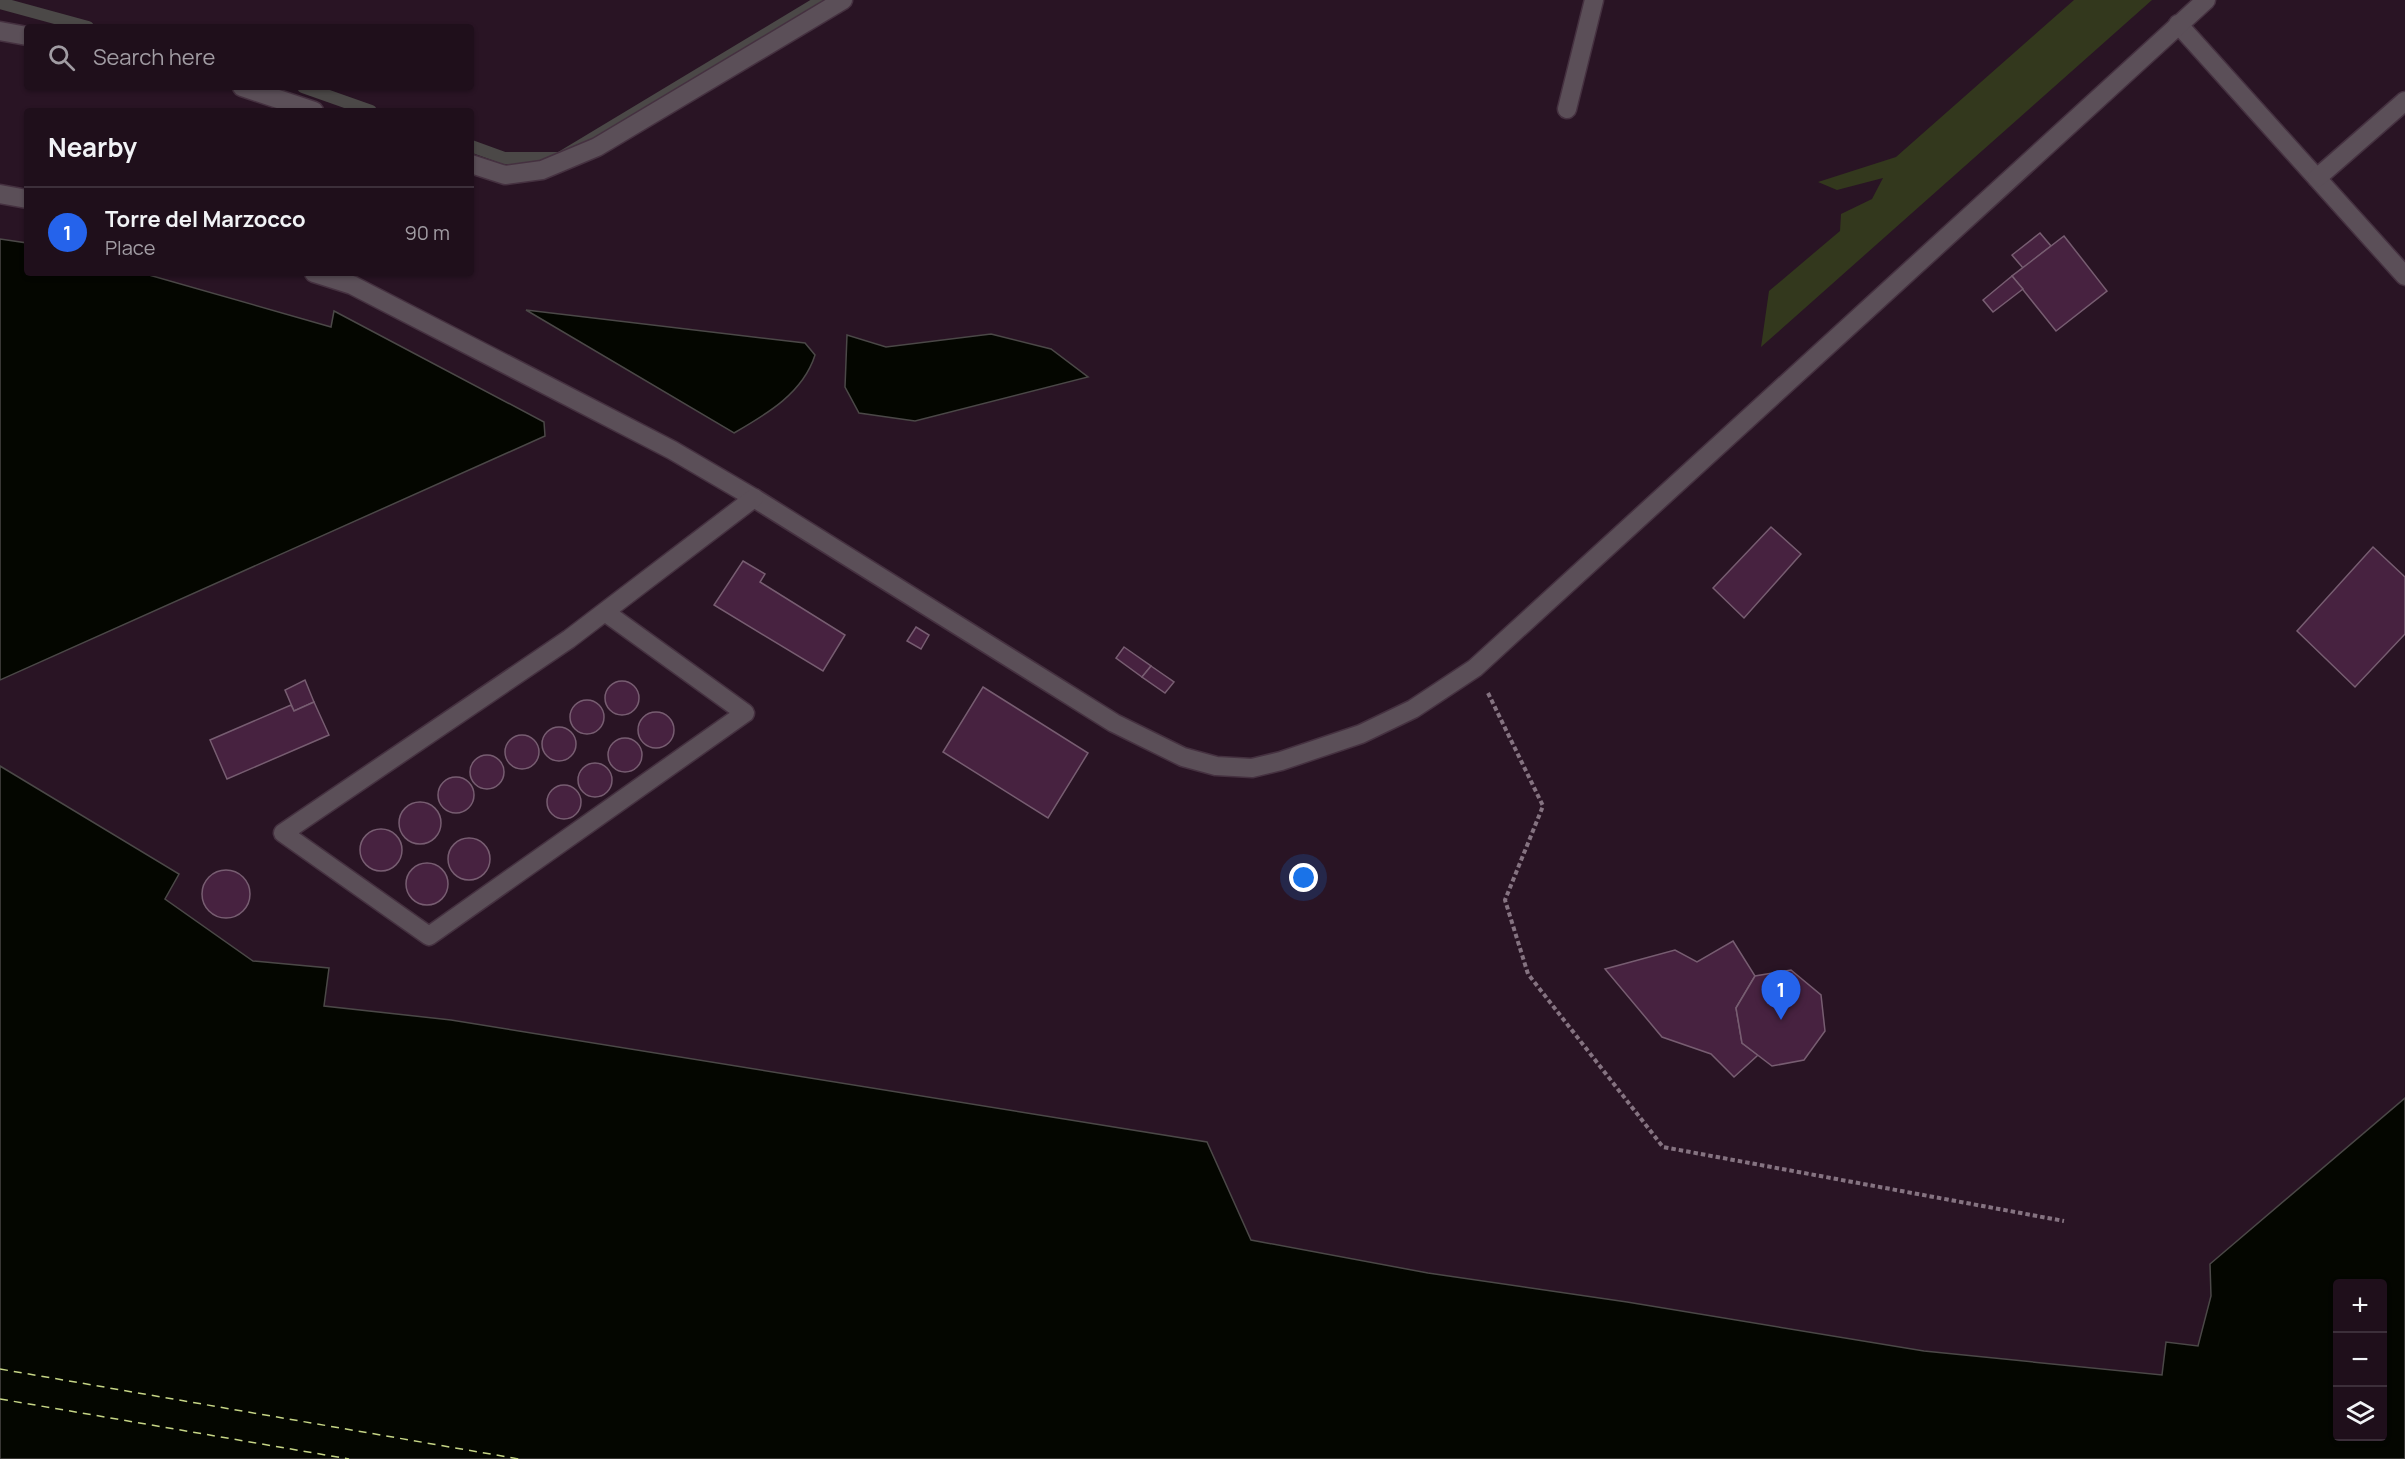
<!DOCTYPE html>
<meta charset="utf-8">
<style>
body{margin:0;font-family:Manrope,sans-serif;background:#2c1d28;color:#f1f3f6}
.controls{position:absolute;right:18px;bottom:18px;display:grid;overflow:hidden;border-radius:6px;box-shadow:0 2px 4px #0004}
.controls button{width:54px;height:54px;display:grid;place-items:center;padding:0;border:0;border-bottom:2px solid #3c2f3a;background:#1f0f1b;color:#f1f3f6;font:30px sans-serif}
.you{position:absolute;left:1304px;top:878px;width:21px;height:21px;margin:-15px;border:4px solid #fff;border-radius:50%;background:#1a73e8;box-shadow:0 0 0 9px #1a73e833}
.badge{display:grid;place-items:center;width:39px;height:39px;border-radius:50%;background:#2563eb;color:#fff;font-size:20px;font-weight:700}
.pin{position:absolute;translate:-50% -50px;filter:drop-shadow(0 2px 3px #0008)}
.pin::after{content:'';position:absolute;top:32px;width:21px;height:18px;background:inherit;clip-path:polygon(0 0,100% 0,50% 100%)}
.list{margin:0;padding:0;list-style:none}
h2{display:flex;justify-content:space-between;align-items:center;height:78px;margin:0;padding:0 24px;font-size:26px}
h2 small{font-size:20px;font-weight:400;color:#a19ca3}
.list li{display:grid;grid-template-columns:39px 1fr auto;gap:18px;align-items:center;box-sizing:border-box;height:90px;padding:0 24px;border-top:2px solid #3c2f3a}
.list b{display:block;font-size:22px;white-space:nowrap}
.list p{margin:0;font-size:20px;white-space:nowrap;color:#a19ca3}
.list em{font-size:20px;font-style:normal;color:#a19ca3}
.icon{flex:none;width:33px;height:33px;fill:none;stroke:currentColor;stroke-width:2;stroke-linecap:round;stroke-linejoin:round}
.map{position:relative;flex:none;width:2405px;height:1459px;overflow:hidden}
.search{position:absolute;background:#1f0f1b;box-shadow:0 2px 4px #0004;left:24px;top:24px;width:450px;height:66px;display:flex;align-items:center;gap:15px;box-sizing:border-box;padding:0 21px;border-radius:6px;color:#a19ca3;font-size:22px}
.panel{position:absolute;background:#1f0f1b;box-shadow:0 2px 4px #0004;left:24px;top:108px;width:450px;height:168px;border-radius:6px}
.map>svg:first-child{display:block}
</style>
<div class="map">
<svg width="2405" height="1459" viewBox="0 0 2405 1459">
<rect width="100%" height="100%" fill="#291424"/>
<path fill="#33381d" d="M2074 0H2152L1761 347 1769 291 1840 231 1841 214 1872 199 1883 178 1837 190 1818 182 1896 157Z"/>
<g fill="#040600" stroke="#4b4847" stroke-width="1.5" fill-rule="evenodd">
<path d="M0 239 27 243V273H142L331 327 334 311 544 422 545 436 0 680Z"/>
<path d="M526 310 805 343 815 355C803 393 767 414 734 433Z"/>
<path d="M991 334 1051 349 1088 377 915 421 859 413 845 387 847 335 886 347Z"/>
<path d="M0 766 179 874 165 899 253 961 329 968 324 1006 451 1020 1207 1142 1251 1240 1428 1273 1627 1302 1924 1351 2162 1375 2166 1342 2198 1346 2211 1296 2210 1264 2405 1098V1459H0ZM2338 1284H2382V1436H2338Z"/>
</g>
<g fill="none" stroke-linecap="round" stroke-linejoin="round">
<g stroke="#4b4847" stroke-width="12">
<path d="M0 3 88 27"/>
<path d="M303 87 371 111"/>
<path d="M471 146 504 158H560L822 0"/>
</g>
<g stroke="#c5d485" stroke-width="1.5" stroke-dasharray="8 6" stroke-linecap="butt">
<path d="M0 1369 519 1459"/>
<path d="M0 1399 349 1459"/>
</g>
</g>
<g fill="#472240" stroke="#775d71" stroke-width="1.5">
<path d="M2040 233 2051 246 2023 268 2012 255Z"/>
<path d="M2064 236 2107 291 2056 331 2012 276Z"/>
<path d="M2012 276 2023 289 1993 312 1983 300Z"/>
<path d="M1771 527 1801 554 1744 618 1713 588Z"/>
<path d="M2373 547 2405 577V634L2355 687 2297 631Z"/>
<path d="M743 561 765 574 760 582 845 635 823 671 714 605Z"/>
<path d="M916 627 929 635 921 649 907 641Z"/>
<path d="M1124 647 1151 666 1142 677 1116 658Z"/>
<path d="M1151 666 1174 682 1165 693 1142 677Z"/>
<path d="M305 680 314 702 294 711 285 690Z"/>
<circle cx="622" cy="698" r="17"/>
<path d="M983 687 1088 753 1048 818 943 752Z"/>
<circle cx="587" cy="717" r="17"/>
<path d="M314 702 329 735 227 779 210 740 291 705 294 711Z"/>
<circle cx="656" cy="730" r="18"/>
<circle cx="559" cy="744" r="17"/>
<circle cx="522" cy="752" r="17"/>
<circle cx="625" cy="755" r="17"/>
<circle cx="487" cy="772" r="17"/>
<circle cx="595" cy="780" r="17"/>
<circle cx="456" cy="795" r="18"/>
<circle cx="564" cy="802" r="17"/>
<circle cx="420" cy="823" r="21"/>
<circle cx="381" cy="850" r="21"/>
<circle cx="469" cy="859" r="21"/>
<circle cx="427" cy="884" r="21"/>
<circle cx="226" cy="894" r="24"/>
<path d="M1733 941 1755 976 1736 1008 1742 1043 1758 1055 1734 1077 1711 1054 1662 1037 1605 969 1675 950 1697 962Z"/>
<path d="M1791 970 1821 995 1825 1031 1804 1060 1772 1066 1742 1043 1736 1008 1755 976Z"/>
</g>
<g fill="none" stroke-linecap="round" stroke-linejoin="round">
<g stroke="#453140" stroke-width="21">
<g id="minor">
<path d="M2178 24 2405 276"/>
<path d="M0 31 27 36"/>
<path d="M242 87 314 111"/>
<path d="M1567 109 1594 0"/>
<path d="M471 164 505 175 542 170 597 147 843 0"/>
<path d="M2317 178 2405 101"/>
<path d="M0 194 27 199"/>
<path d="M314 273 352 285 672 450 754 498 1114 723 1183 757 1216 766 1252 768 1281 761 1361 734 1413 709 1475 668 2206 0"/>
<path d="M605 612 745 713 429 936 283 833 569 639 754 498"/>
</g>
</g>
<path stroke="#857381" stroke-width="4" stroke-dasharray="4.5 3" stroke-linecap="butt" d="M1488 693 1543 806 1505 900 1528 974 1663 1147 2064 1221"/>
<use href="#minor" stroke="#5b4f58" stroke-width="18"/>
</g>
</svg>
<div class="controls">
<button>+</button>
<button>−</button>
<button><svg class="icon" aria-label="layers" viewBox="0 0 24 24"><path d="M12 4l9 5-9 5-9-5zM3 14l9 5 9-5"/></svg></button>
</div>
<div class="you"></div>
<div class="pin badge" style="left:1781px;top:1020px">1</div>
<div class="search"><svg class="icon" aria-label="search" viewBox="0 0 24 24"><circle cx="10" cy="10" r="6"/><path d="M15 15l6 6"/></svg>Search here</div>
<section class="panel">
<h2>Nearby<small></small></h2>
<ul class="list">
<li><span class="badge">1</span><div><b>Torre del Marzocco</b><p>Place</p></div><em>90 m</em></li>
</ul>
</section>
</div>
